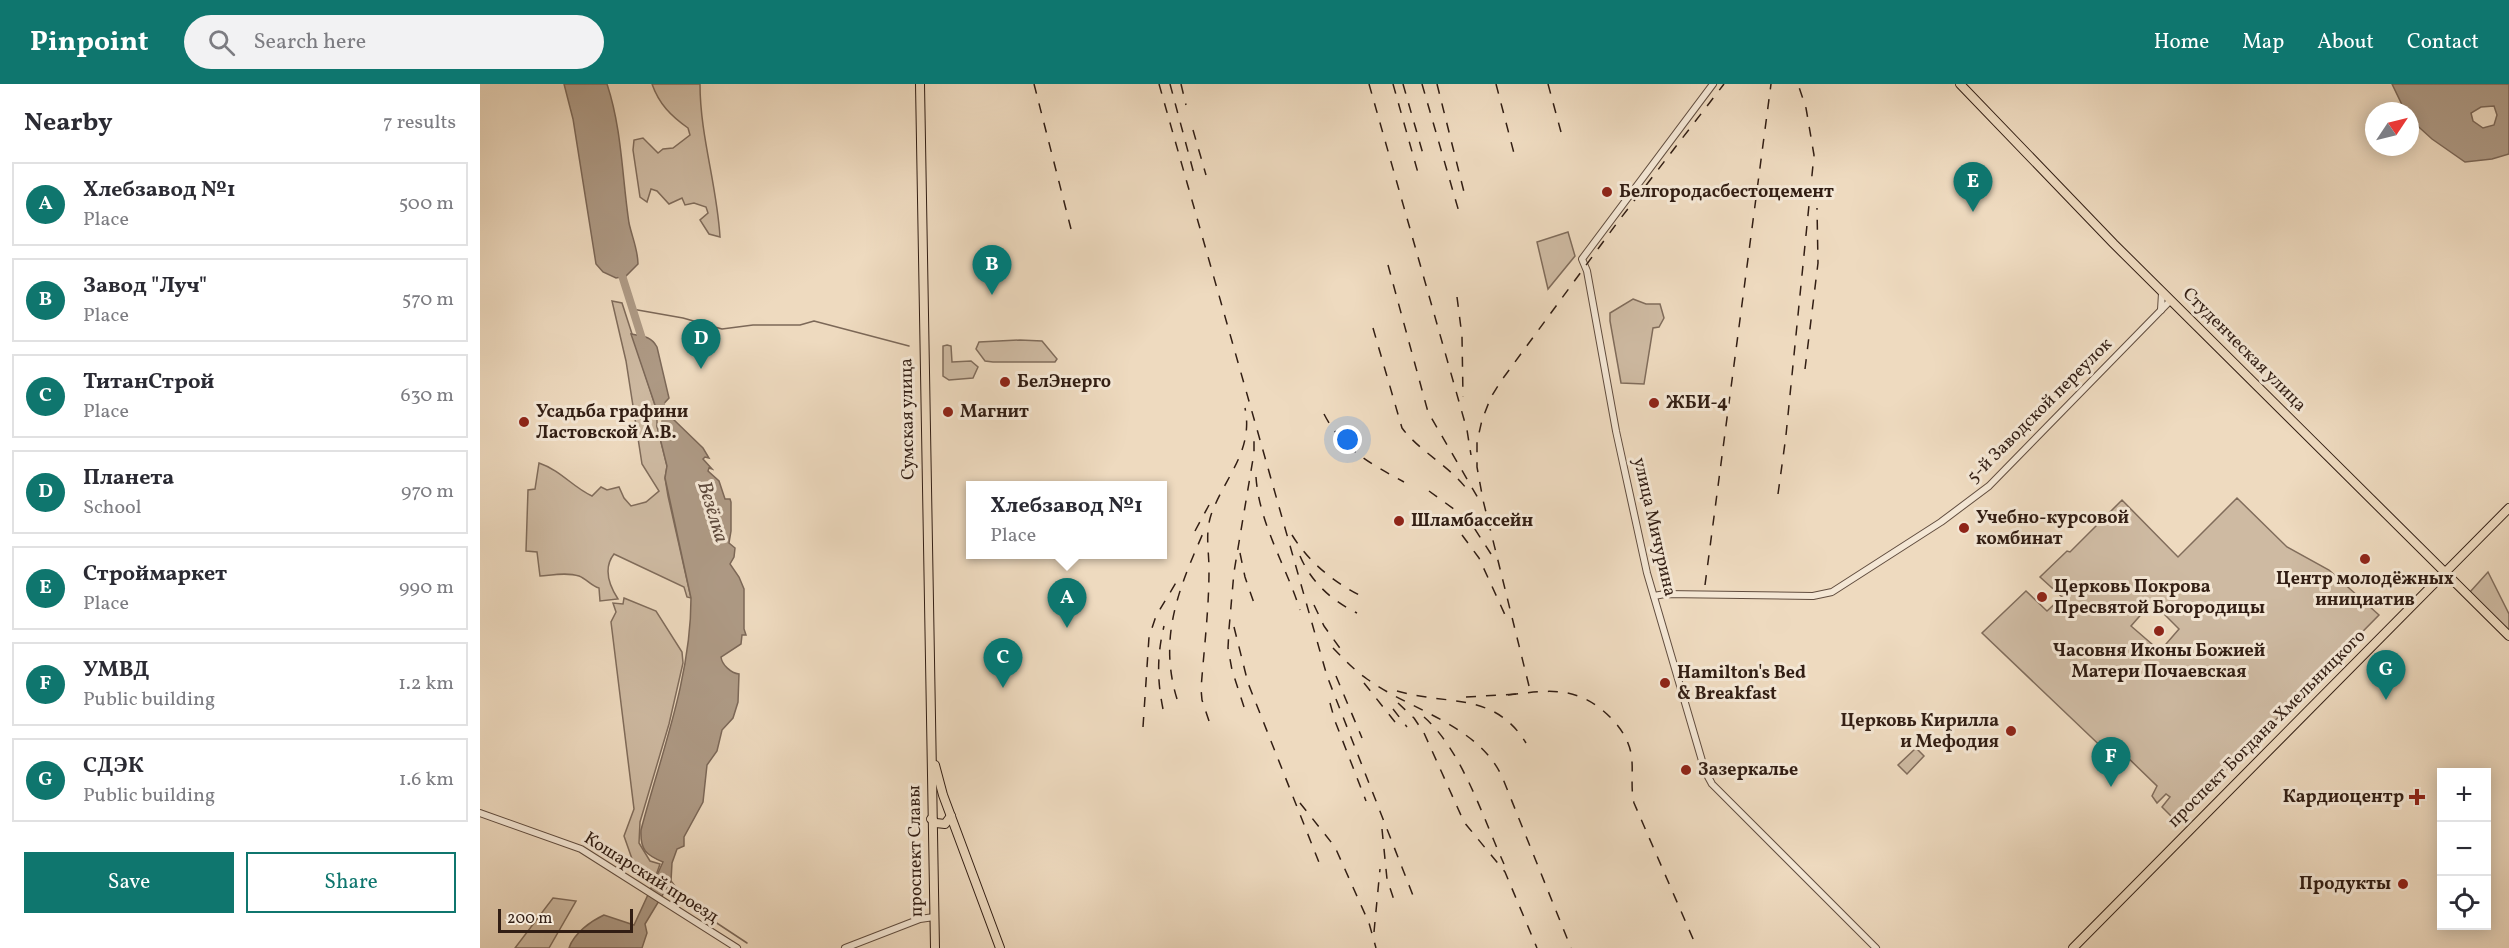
<!DOCTYPE html>
<meta charset="utf-8">
<style>
body{margin:0;font-family:Vollkorn,serif;background:#f2f2f3;color:#2b2b33}
.controls{position:absolute;right:18px;bottom:18px;display:grid;overflow:hidden;border-radius:0px;box-shadow:0 3px 15px #0003}
.controls button{width:54px;height:54px;display:grid;place-items:center;padding:0;border:0;border-bottom:2px solid #e1e1e2;background:#fff;color:#2b2b33;font:30px sans-serif}
.compass{position:absolute;left:1885px;top:18px;width:54px;height:54px;border-radius:50%;background:#fff;box-shadow:0 3px 15px #0003;rotate:55deg}
.scale{position:absolute;left:18px;bottom:15px;width:135px;box-sizing:border-box;padding-left:6px;border:3px solid #321e14;border-top:0;font-size:16px;line-height:21px;white-space:nowrap;color:#321e14;-webkit-text-stroke:4px #f4e7d5;paint-order:stroke}
.you{position:absolute;left:868px;top:356px;width:21px;height:21px;margin:-15px;border:4px solid #fff;border-radius:50%;background:#1a73e8;box-shadow:0 0 0 9px #1a73e833}
.badge{display:grid;place-items:center;width:39px;height:39px;border-radius:50%;background:#0f766e;color:#fff;font-size:20px;font-weight:700}
.pin{position:absolute;translate:-50% -50px;filter:drop-shadow(0 2px 3px #0008)}
.pin::after{content:'';position:absolute;top:32px;width:21px;height:18px;background:inherit;clip-path:polygon(0 0,100% 0,50% 100%)}
.popup{position:absolute;left:486px;top:397px;width:201px;height:78px;box-sizing:border-box;display:grid;place-content:center;border-radius:0px;background:#fff;filter:drop-shadow(0 2px 4px #0005);font-size:20px;white-space:nowrap;color:#7c7c81}
.popup b{font-size:22px;color:#2b2b33}
.popup::after{content:'';position:absolute;left:50%;top:100%;margin-left:-12px;border:12px solid transparent;border-top-color:#fff}
.list{margin:0;padding:0;list-style:none}
h2{display:flex;justify-content:space-between;align-items:center;height:78px;margin:0;padding:0 24px;font-size:26px}
h2 small{font-size:20px;font-weight:400;color:#7c7c81}
.list li{display:grid;grid-template-columns:39px 1fr auto;gap:18px;align-items:center;box-sizing:border-box;height:84px;margin:0 12px 12px;padding:0 12px;border:2px solid #e1e1e2;border-radius:0px}
.list b{display:block;font-size:22px;white-space:nowrap}
.list p{margin:0;font-size:20px;white-space:nowrap;color:#7c7c81}
.list em{font-size:20px;font-style:normal;color:#7c7c81}
.actions{display:flex;gap:12px;padding:18px 24px}
.actions a{flex:1;padding:14px 0;border:2px solid #0f766e;border-radius:0px;text-align:center;font-size:21px;color:#0f766e}
.actions .main{background:#0f766e;color:#fff}
.icon{flex:none;width:33px;height:33px;fill:none;stroke:currentColor;stroke-width:2;stroke-linecap:round;stroke-linejoin:round}
.map{position:relative;flex:none;width:2029px;height:864px;overflow:hidden}
header{display:flex;align-items:center;gap:36px;box-sizing:border-box;height:84px;padding:0 30px;background:#0f766e;color:#fff}
header strong{font-size:28px}
nav{display:flex;gap:33px;margin-inline-start:auto;font-size:21px}
.search{width:420px;height:54px;background:#f2f2f3;display:flex;align-items:center;gap:15px;box-sizing:border-box;padding:0 21px;border-radius:33px;color:#7c7c81;font-size:22px}
main{display:flex}
aside{flex:1;background:#fff}
.map>svg:first-child{display:block}
</style>
<header>
<strong>Pinpoint</strong>
<div class="search"><svg class="icon" aria-label="search" viewBox="0 0 24 24"><circle cx="10" cy="10" r="6"/><path d="M15 15l6 6"/></svg>Search here</div>
<nav><a>Home</a><a>Map</a><a>About</a><a>Contact</a></nav>
</header>
<main>
<aside>
<h2>Nearby<small>7 results</small></h2>
<ul class="list">
<li><span class="badge">A</span><div><b>Хлебзавод №1</b><p>Place</p></div><em>500 m</em></li>
<li><span class="badge">B</span><div><b>Завод &quot;Луч&quot;</b><p>Place</p></div><em>570 m</em></li>
<li><span class="badge">C</span><div><b>ТитанСтрой</b><p>Place</p></div><em>630 m</em></li>
<li><span class="badge">D</span><div><b>Планета</b><p>School</p></div><em>970 m</em></li>
<li><span class="badge">E</span><div><b>Строймаркет</b><p>Place</p></div><em>990 m</em></li>
<li><span class="badge">F</span><div><b>УМВД</b><p>Public building</p></div><em>1.2 km</em></li>
<li><span class="badge">G</span><div><b>СДЭК</b><p>Public building</p></div><em>1.6 km</em></li>
</ul>
<div class="actions"><a class="main">Save</a><a>Share</a></div>
</aside>
<div class="map">
<svg width="2029" height="864" viewBox="0 0 2029 864">
<rect width="100%" height="100%" fill="#eedabf"/>
<filter id="stains"><feTurbulence type="fractalNoise" baseFrequency=".00333" numOctaves="4"/><feColorMatrix values="0 0 0 0 .2 0 0 0 0 .09 0 0 0 0 .02 0 0 0 .5 -.17"/></filter>
<radialGradient id="worn" r=".72"><stop offset=".6" stop-color="#630" stop-opacity="0"/><stop offset="1" stop-color="#630" stop-opacity=".3"/></radialGradient>
<g fill="#cebaa2" stroke="#806c5b" stroke-width="1.5" fill-rule="evenodd">
<path d="M172 0H220C220 52 237 101 240 153L229 150 220 136 228 129 226 123 214 119 205 121 202 114 189 120 177 107 171 105 167 118 160 113 153 66 154 56 163 54 178 69 183 65 193 64 210 51 208 44C191 32 179 20 172 0Z"/>
<path d="M1088 148 1095 172 1068 205 1057 158Z"/>
<path d="M1153 215 1166 220H1180L1184 234 1179 243 1173 244 1164 300 1141 299 1130 237V229Z"/>
<path d="M132 217 142 219 177 327V342L187 382 185 394 188 412 211 514 207 513 204 503 134 470C123 484 129 501 138 515L120 517 119 504C111 502 107 495 99 492 87 488 73 491 60 492L57 468 46 467 48 406 55 405 59 379C82 387 91 402 112 412L121 403 127 406 139 403 144 414 151 422 166 418 179 407 162 380 146 277Z"/>
<path d="M540 256 562 257 577 275 575 278H513L505 277 496 265 499 258Z"/>
<path d="M467 261 471 262 472 278 491 277 498 283 493 294 469 296 463 292V262Z"/>
<path d="M1757 414 1807 463 1849 486 1899 531 1696 737 1682 723 1690 713 1686 710 1677 719 1672 712 1677 702 1643 669 1635 675 1632 673 1502 549 1546 507 1567 527 1582 513 1560 493 1587 467 1590 468 1642 416 1698 473ZM1672 518 1699 545 1680 567 1651 542Z"/>
<path d="M2008 488 2029 530V546L1990 508Z"/>
<path d="M144 514 176 527 202 568 203 579 189 640 160 738 159 759 170 777 180 780 173 800 158 792 144 752 154 725 131 538 136 528 133 519 143 520Z"/>
<path d="M1436 664 1444 672 1427 690 1418 681Z"/>
<path d="M73 814 96 817 69 864H35Z"/>
</g>
<g fill="#ae9a85" stroke="#7c6858" stroke-width="1.5" fill-rule="evenodd">
<path d="M84 0H127C142 45 142 93 149 139 152 153 158 166 158 180L146 192 136 194 123 188 116 180 93 35Z"/>
<path d="M1912 0H2029V70L2012 75 1985 78 1952 55 1931 36 1930 27H1925ZM2014 22 2017 31 2014 41 2003 44 1993 37 1991 29 2001 23Z"/>
<path d="M151 250C162 252 171 252 177 263L189 314 177 327Z"/>
<path d="M186 335H193L223 364 229 374 225 373 223 375 232 385 229 384 228 387 239 397 245 415H250L251 418V447L249 459 255 464 254 473 250 480 259 493 264 505V545L266 551H262L261 560 241 573C242 581 251 589 259 590L258 618 253 634 242 646 237 667 227 681 223 718 204 753V762L197 765 192 779 191 797 165 840 167 849 162 864H89C94 849 111 837 124 831L154 841 183 778C166 771 160 766 161 746 181 670 211 594 211 514L185 394 187 382 177 342Z"/>
</g>
<g fill="none" stroke-linecap="round" stroke-linejoin="round">
<g stroke="#7c6858" stroke-width="1.5">
<path d="M152 225 203 234 242 245 273 241H320L334 237 429 262"/>
<path d="M191 797 211 822 267 859"/>
</g>
<g stroke="#ae9a85" stroke-width="8">
<path d="M139 182 164 261"/>
<path d="M178 311 188 345"/>
</g>
<g stroke="#614d3f" stroke-width="8">
<g id="minor">
<path d="M1233 0 1102 175 1107 187 1136 347 1167 489 1225 687 1232 700 1396 864"/>
<path d="M1681 226 1682 209"/>
<path d="M1174 512 1185 510 1333 512 1352 508 1461 438 1509 402 1690 217"/>
<path d="M0 729 101 765 257 864"/>
<path d="M365 864 440 835 454 833"/>
</g>
</g>
<g stroke="#321e14" stroke-width="10">
<g id="major">
<path d="M440 0 455 864"/>
<path d="M1480 0 1634 160 2029 552"/>
<path d="M455 681 463 711 520 864"/>
<path d="M451 735 456 739 465 740 471 732"/>
<path d="M1593 864 2029 424"/>
</g>
</g>
<use href="#minor" stroke="#f4e7d5" stroke-width="6"/>
<use href="#major" stroke="#eedabf" stroke-width="8"/>
<g stroke="#321e14" stroke-width="1.5" stroke-dasharray="10 10" stroke-linecap="butt">
<path d="M554 0 591 145"/>
<path d="M679 0 847 592 934 814"/>
<path d="M690 0 714 90"/>
<path d="M701 0 706 21"/>
<path d="M889 0 987 346 991 371"/>
<path d="M913 0 940 96"/>
<path d="M923 0 943 70"/>
<path d="M942 0 979 128"/>
<path d="M957 0 986 116"/>
<path d="M1016 0 1036 77"/>
<path d="M1068 0 1081 48"/>
<path d="M713 46 726 91"/>
<path d="M908 181 948 328 998 414"/>
<path d="M977 213 982 252 983 313"/>
<path d="M893 244 922 344C939 367 967 380 986 404"/>
<path d="M1325 285 1338 179 1337 124"/>
<path d="M844 330C862 365 891 380 924 398"/>
<path d="M1306 351 1334 71 1326 24 1318 0"/>
<path d="M776 393C779 439 806 482 820 526"/>
<path d="M949 407 989 436 1011 470"/>
<path d="M1298 410 1305 359"/>
<path d="M715 447 729 421"/>
<path d="M812 451C830 480 855 499 885 514"/>
<path d="M982 451 999 474 1026 533"/>
<path d="M760 469 765 493 776 525"/>
<path d="M820 472C831 498 852 517 877 529"/>
<path d="M1225 501 1291 0"/>
<path d="M834 521 844 542 862 567"/>
<path d="M754 543 768 599 842 786"/>
<path d="M853 564C864 575 874 586 887 595 931 627 1000 641 1023 695L1091 864"/>
<path d="M856 592 882 654"/>
<path d="M884 599 915 638"/>
<path d="M1049 602 1003 416 997 383V358L1002 336 1011 313 1021 297 1137 139 1244 0"/>
<path d="M917 607C968 622 1014 607 1046 659"/>
<path d="M1028 611C1070 606 1098 601 1131 634 1140 643 1148 655 1151 669 1154 686 1150 702 1154 719L1217 864"/>
<path d="M986 613 1037 610"/>
<path d="M697 615C678 553 699 504 724 447"/>
<path d="M850 619 855 637 886 717"/>
<path d="M918 619 934 634 944 649 984 738 1025 788 1057 864"/>
<path d="M764 623 752 586 748 564 749 545 754 488 774 369V350"/>
<path d="M683 625C677 596 677 571 684 542"/>
<path d="M913 625 927 643"/>
<path d="M944 633C982 666 1003 734 1024 780"/>
<path d="M729 637 722 616 721 605C724 565 729 525 729 486 729 466 725 450 731 431 744 394 774 367 765 324"/>
<path d="M663 643 669 553 676 532 697 497"/>
<path d="M820 719 855 763 889 839 896 864"/>
<path d="M902 745 907 795 916 822"/>
<path d="M894 848 900 785"/>
</g>
</g>
<g fill="#8f2418" stroke="#f4e7d5" stroke-width="2">
<circle cx="1127" cy="108" r="6"/>
<circle cx="525" cy="298" r="6"/>
<circle cx="1174" cy="319" r="6"/>
<circle cx="468" cy="328" r="6"/>
<circle cx="44" cy="338" r="6"/>
<circle cx="919" cy="437" r="6"/>
<circle cx="1484" cy="444" r="6"/>
<circle cx="1885" cy="475" r="6"/>
<circle cx="1562" cy="513" r="6"/>
<circle cx="1679" cy="547" r="6"/>
<circle cx="1185" cy="599" r="6"/>
<circle cx="1531" cy="647" r="6"/>
<circle cx="1206" cy="686" r="6"/>
<path d="M1934 704h6v6h6v6h-6v6h-6v-6h-6v-6h6z"/>
<circle cx="1923" cy="800" r="6"/>
</g>
<g text-anchor="middle" dominant-baseline="central" stroke-width="6" stroke-linejoin="round" paint-order="stroke">
<g font-size="18" font-weight="bold" fill="#321e14" stroke="#f4e7d5" text-anchor="start">
<text x="1139" y="108">Белгородасбестоцемент</text>
<text x="537" y="298">БелЭнерго</text>
<text x="1186" y="319">ЖБИ-4</text>
<text x="56" y="328">Усадьба графини<tspan x="56" dy="21">Ластовской А.В.</tspan></text>
<text x="480" y="328">Магнит</text>
<text x="1496" y="434">Учебно-курсовой<tspan x="1496" dy="21">комбинат</tspan></text>
<text x="931" y="437">Шламбассейн</text>
<text x="1885" y="495" text-anchor="middle">Центр молодёжных<tspan x="1885" dy="21">инициатив</tspan></text>
<text x="1574" y="503">Церковь Покрова<tspan x="1574" dy="21">Пресвятой Богородицы</tspan></text>
<text x="1679" y="567" text-anchor="middle">Часовня Иконы Божией<tspan x="1679" dy="21">Матери Почаевская</tspan></text>
<text x="1197" y="589">Hamilton's Bed<tspan x="1197" dy="21">&amp; Breakfast</tspan></text>
<text x="1519" y="637" text-anchor="end">Церковь Кирилла<tspan x="1519" dy="21">и Мефодия</tspan></text>
<text x="1218" y="686">Зазеркалье</text>
<text x="1924" y="713" text-anchor="end">Кардиоцентр</text>
<text x="1911" y="800" text-anchor="end">Продукты</text>
</g>
<g font-size="18" fill="#321e14" stroke="#f4e7d5">
<text transform="translate(1764 266) rotate(45)">Студенческая улица</text>
<text transform="translate(1560 327) rotate(-45)">5-й Заводской переулок</text>
<text transform="translate(428 335) rotate(-91)">Сумская улица</text>
<text transform="translate(1174 443) rotate(77)">улица Мичурина</text>
<text transform="translate(1787 645) rotate(-45)">проспект Богдана Хмельницкого</text>
<text transform="translate(436 767) rotate(-91)">проспект Славы</text>
<text transform="translate(171 794) rotate(32)">Кошарский проезд</text>
</g>
<g font-size="20" font-style="italic" fill="#5d493c" stroke="#f4e7d5">
<text transform="translate(232 428) rotate(73)">Везёлка</text>
</g>
</g>
<rect width="100%" height="100%" filter="url(#stains)"/>
<rect width="100%" height="100%" fill="url(#worn)"/>
</svg>
<div class="controls">
<button>+</button>
<button>−</button>
<button><svg class="icon" aria-label="locate" viewBox="0 0 24 24"><circle cx="12" cy="12" r="6"/><path d="M12 2v4M12 18v4M2 12h4M18 12h4"/></svg></button>
</div>
<svg class="compass" viewBox="-18 -18 36 36"><path d="M0-13l5 13h-10z" fill="#e53935"/><path d="M0 13l5-13h-10z" fill="#7c7c81"/></svg>
<div class="scale">200 m</div>
<div class="you"></div>
<div class="pin badge" style="left:587px;top:544px">A</div>
<div class="popup"><b>Хлебзавод №1</b>Place</div>
<div class="pin badge" style="left:512px;top:211px">B</div>
<div class="pin badge" style="left:523px;top:604px">C</div>
<div class="pin badge" style="left:221px;top:285px">D</div>
<div class="pin badge" style="left:1493px;top:128px">E</div>
<div class="pin badge" style="left:1631px;top:703px">F</div>
<div class="pin badge" style="left:1906px;top:616px">G</div>
</div>
</main>
